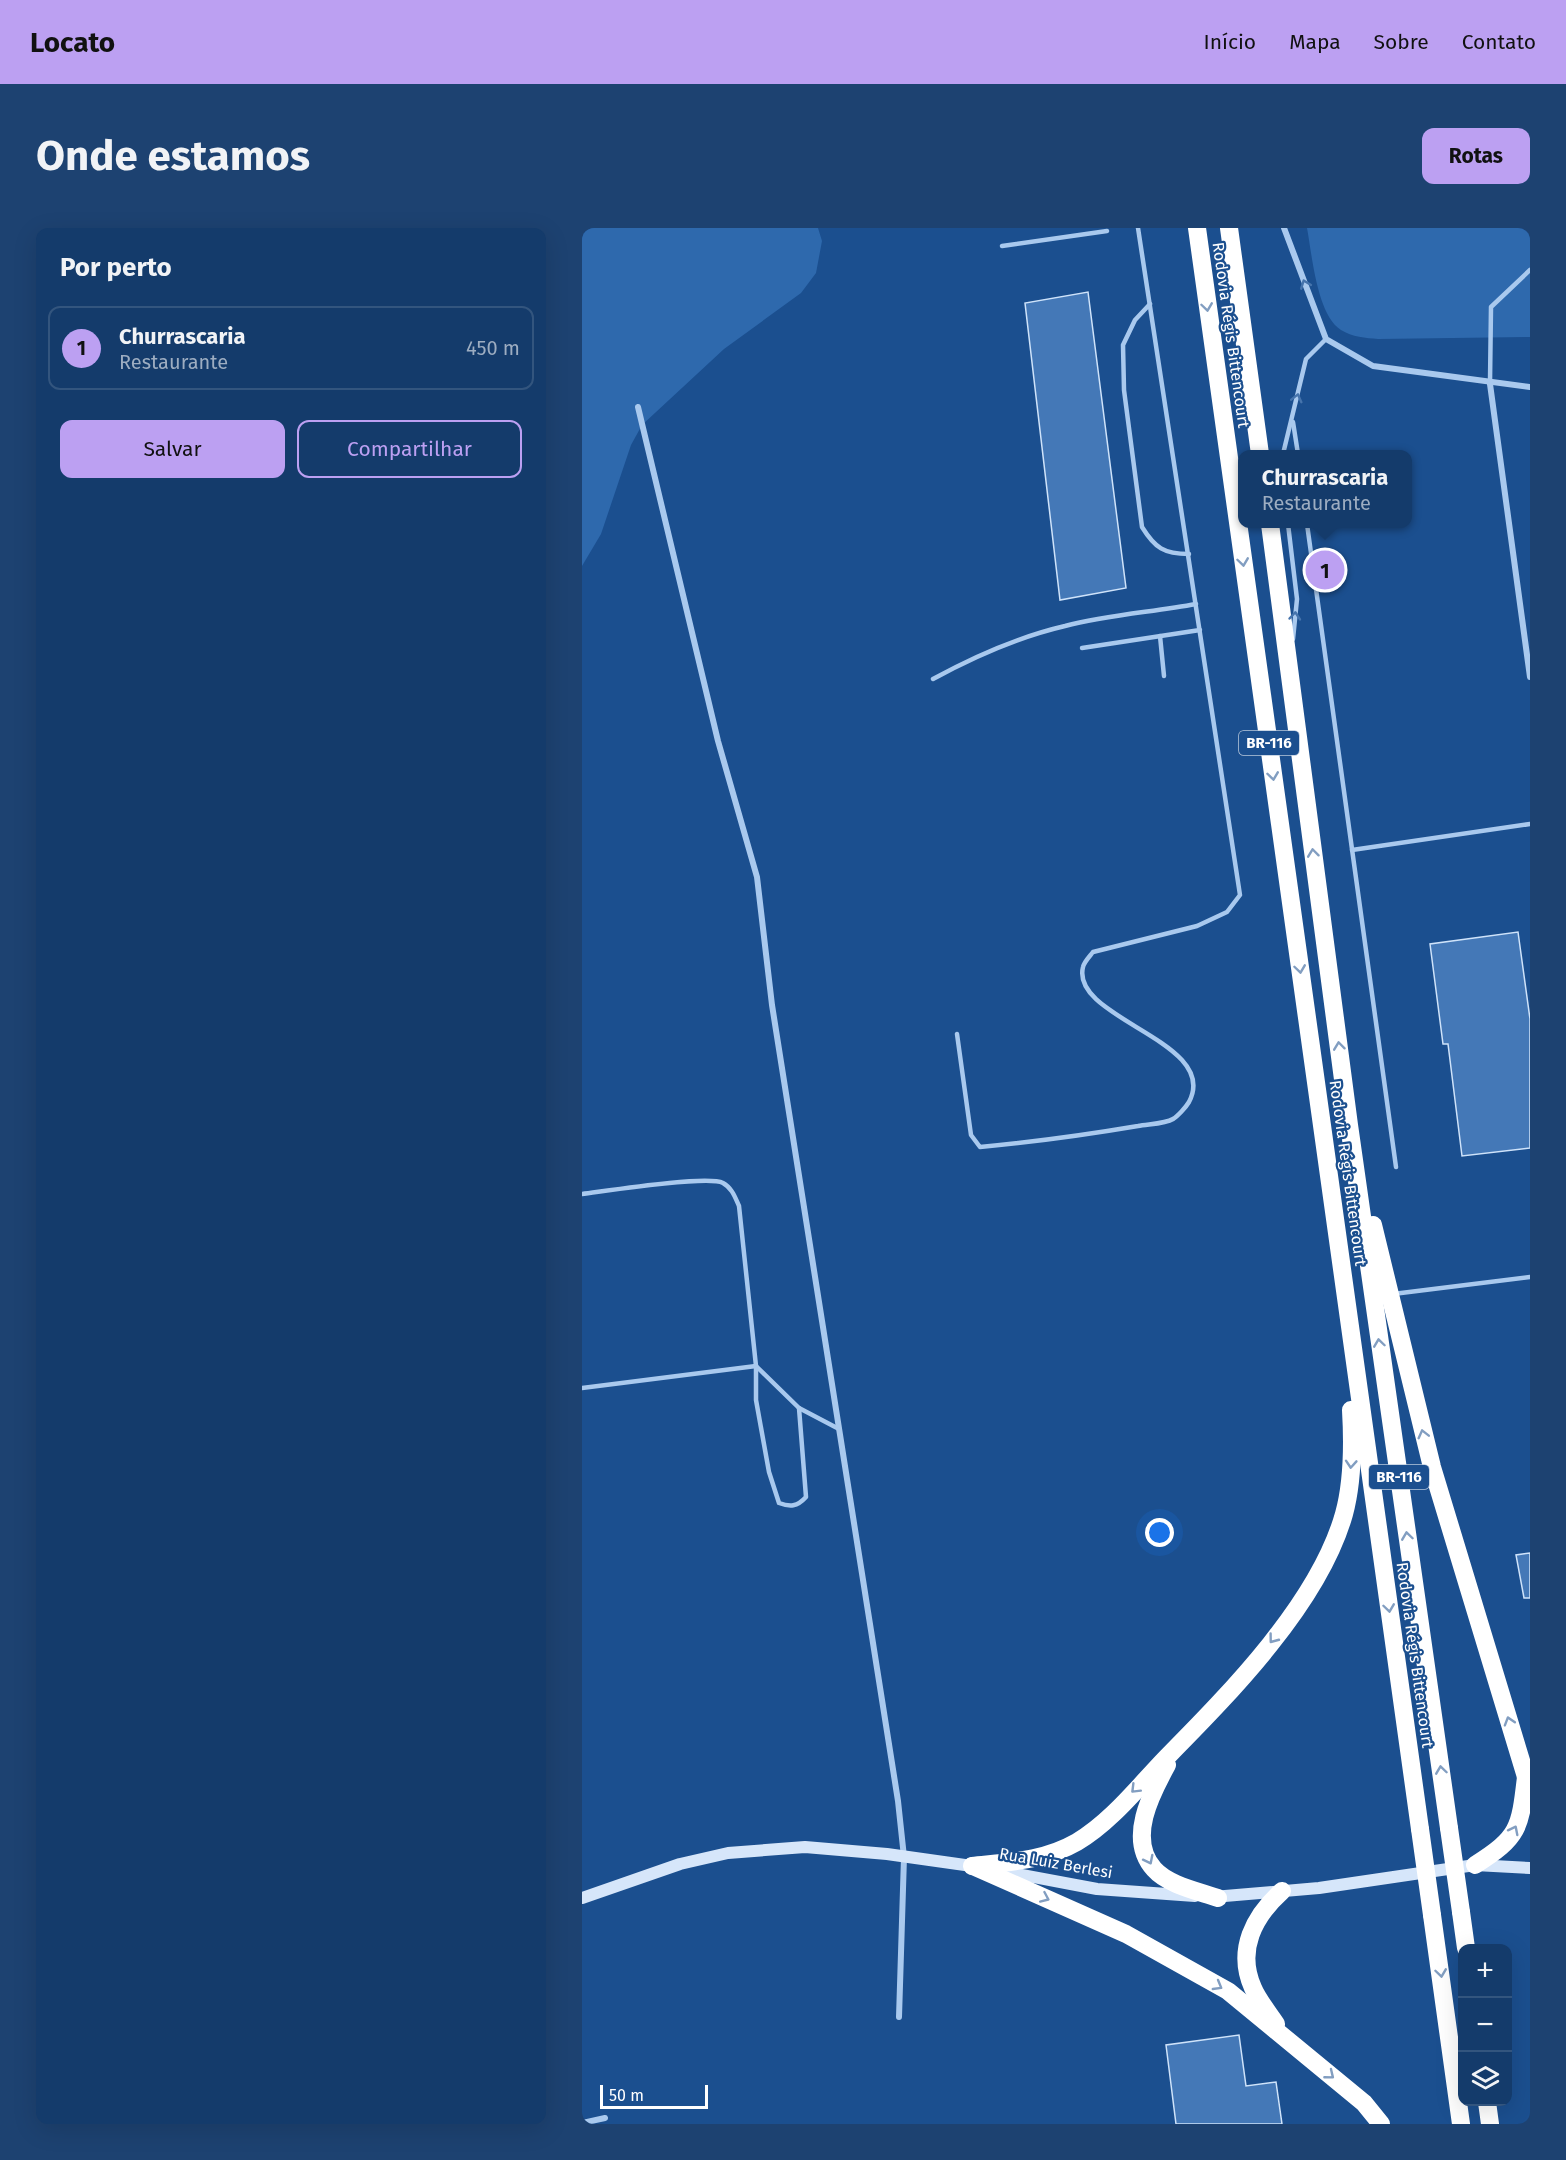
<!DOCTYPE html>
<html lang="pt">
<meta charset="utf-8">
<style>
body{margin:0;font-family:"Fira Sans",sans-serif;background:#1d4271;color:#f1f3f6}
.controls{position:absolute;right:18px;bottom:18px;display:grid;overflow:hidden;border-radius:12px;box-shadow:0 6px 24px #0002}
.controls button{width:54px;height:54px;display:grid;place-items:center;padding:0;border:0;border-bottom:2px solid #33557e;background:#143b6b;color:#f1f3f6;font:30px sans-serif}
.scale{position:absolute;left:18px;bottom:15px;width:108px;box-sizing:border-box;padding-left:6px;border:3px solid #fff;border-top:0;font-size:16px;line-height:21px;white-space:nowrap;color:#fff;-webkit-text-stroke:4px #1b4f8f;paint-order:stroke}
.you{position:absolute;left:578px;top:1305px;width:21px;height:21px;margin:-15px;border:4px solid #fff;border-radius:50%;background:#1a73e8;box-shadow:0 0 0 9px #1a73e833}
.badge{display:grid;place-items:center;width:39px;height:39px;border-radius:50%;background:#bca0f2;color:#111;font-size:20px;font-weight:700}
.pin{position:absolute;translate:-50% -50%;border:3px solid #fff;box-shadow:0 2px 6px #0006}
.popup{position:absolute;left:656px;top:222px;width:174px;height:78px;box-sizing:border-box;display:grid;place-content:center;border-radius:12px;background:#143b6b;filter:drop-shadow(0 2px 4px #0005);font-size:20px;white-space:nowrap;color:#9dadc1}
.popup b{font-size:22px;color:#f1f3f6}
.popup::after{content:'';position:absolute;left:50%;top:100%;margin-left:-12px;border:12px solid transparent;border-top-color:#143b6b}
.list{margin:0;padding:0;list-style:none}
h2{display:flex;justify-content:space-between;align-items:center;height:78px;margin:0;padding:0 24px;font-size:26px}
h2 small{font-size:20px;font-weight:400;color:#9dadc1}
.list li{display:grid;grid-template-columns:39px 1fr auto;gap:18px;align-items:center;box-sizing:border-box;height:84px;margin:0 12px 12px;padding:0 12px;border:2px solid #33557e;border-radius:12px}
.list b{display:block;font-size:22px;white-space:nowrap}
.list p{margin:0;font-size:20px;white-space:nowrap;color:#9dadc1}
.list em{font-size:20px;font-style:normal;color:#9dadc1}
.actions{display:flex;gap:12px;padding:18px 24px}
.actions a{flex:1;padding:14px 0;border:2px solid #bca0f2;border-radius:12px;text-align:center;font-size:21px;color:#bca0f2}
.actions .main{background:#bca0f2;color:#111}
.icon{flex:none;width:33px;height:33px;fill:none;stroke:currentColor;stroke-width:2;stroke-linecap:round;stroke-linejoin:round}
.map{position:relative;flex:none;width:948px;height:1896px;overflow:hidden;border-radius:12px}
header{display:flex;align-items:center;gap:36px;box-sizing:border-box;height:84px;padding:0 30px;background:#bca0f2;color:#111}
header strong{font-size:28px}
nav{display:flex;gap:33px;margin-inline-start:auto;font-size:21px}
.intro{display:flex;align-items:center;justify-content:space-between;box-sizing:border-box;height:144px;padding:0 36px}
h1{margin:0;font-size:42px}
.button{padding:15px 27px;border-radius:12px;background:#bca0f2;color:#111;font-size:21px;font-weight:700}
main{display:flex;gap:36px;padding:0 36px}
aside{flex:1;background:#143b6b;border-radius:12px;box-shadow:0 6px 24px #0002}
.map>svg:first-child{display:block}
</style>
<header>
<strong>Locato</strong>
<nav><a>Início</a><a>Mapa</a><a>Sobre</a><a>Contato</a></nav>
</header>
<div class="intro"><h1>Onde estamos</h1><a class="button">Rotas</a></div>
<main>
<aside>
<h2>Por perto<small></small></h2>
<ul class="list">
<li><span class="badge">1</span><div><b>Churrascaria</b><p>Restaurante</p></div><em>450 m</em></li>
</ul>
<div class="actions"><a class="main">Salvar</a><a>Compartilhar</a></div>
</aside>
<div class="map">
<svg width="948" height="1896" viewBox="0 0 948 1896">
<rect width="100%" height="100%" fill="#1b4f8f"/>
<g fill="#2e69ad">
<path d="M0 0H236L240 13 234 45 219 65 142 121 60 197 49 217 19 306 0 338Z"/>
<path d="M725 0H948V109L796 111C784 110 770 109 759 102 735 87 730 27 725 0Z"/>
</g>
<g fill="#4478b7" stroke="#cfe3fa" stroke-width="1.5">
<path d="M506 64 544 360 478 372 443 75Z"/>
<path d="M936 704 948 791V920L880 928 866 816H861L848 716Z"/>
<path d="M948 1325V1370H942L934 1327Z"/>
<path d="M657 1807 664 1858 694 1854 700 1896H594L584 1817Z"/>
</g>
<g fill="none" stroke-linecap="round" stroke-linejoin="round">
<g stroke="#a9c9ee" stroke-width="4.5">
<path d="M420 18 525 3"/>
<path d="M568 76 553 92 541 117 542 162 560 299C573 320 582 326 607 326"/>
<path d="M908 154 909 79 948 42"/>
<path d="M711 194 716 226"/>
<path d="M701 226 724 131 744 111"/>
<path d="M706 296 715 371 711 411"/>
<path d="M725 296 814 939"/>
<path d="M578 408 582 448"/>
<path d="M500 420 618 402"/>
<path d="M351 451C393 428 436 409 483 398 525 387 571 384 614 376"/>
<path d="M770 622 948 596"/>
<path d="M375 806 389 907 398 919C451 914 503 907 556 898 566 896 583 896 591 891 596 888 604 879 607 874 639 813 488 791 501 739 502 734 508 728 511 724L615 698 645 684 658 667 556 0"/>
<path d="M0 966C24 963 125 947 141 955 150 960 153 969 157 978L174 1138V1172L187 1244 197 1275C208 1279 215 1279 224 1269L217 1180"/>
<path d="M811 1066 948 1049"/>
<path d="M174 1138 217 1180 257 1201"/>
<path d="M0 1160 174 1138"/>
</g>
<g stroke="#a9c9ee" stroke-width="6">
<path d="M702 0 744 111 791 138 948 159"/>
<path d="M908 156 948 449"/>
<path d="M56 179 136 513 175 649 190 777 316 1573 322 1629 317 1789"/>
<path d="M0 1895 23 1890"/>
</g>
<g stroke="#d6e6fa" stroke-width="12">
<path d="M414 1642 515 1661 613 1668"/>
<path d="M631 1669 737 1660 893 1637 948 1640"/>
<path d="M0 1670 98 1636 146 1625 223 1619 305 1626 397 1639"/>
</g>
<g stroke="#fff" stroke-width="18">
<path d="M615 0 838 1601"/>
<path d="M647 0 678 226"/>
<path d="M688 296 767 897 867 1600"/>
<path d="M791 997 850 1239 944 1549 948 1555"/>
<path d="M585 1537C569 1566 545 1611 572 1641 586 1657 616 1663 636 1670"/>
<path d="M893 1637C937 1609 938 1601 944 1549"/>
<path d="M390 1638C427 1634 462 1633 495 1614 529 1594 557 1558 584 1530 648 1465 737 1375 762 1286 771 1253 771 1216 769 1182"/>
<path d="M391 1638 544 1706 646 1763 782 1875 799 1896"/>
<path d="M879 1684 884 1720"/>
<path d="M850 1687 879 1896"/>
<path d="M694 1796C686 1784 676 1772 671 1760 654 1722 672 1688 700 1663"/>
<path d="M905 1874 908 1896"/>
</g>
<g stroke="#fff" stroke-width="18">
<path d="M867 1600 879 1684"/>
<path d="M838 1601 850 1687"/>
</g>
</g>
<defs><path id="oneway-chevron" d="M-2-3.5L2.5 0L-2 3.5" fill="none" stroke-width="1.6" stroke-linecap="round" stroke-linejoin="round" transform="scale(1.5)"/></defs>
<g stroke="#4674ac">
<use href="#oneway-chevron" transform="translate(723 56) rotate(-111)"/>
<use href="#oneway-chevron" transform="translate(715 170) rotate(-76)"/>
<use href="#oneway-chevron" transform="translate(713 388) rotate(-85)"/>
</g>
<g stroke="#829ec1">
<use href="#oneway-chevron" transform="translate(625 79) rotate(82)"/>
<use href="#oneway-chevron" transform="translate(661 334) rotate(82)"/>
<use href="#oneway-chevron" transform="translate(691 548) rotate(82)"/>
<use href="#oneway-chevron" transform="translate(731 625) rotate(-97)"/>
<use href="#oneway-chevron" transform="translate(718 741) rotate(82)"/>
<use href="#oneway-chevron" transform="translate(757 818) rotate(-97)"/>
<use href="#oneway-chevron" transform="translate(797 1115) rotate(-98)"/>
<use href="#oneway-chevron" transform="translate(841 1206) rotate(-104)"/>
<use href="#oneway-chevron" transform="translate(769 1236) rotate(94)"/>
<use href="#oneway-chevron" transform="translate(825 1308) rotate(-98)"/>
<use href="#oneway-chevron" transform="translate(807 1380) rotate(82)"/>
<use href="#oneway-chevron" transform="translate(691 1411) rotate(127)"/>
<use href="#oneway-chevron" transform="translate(927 1493) rotate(-107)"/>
<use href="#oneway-chevron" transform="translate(859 1542) rotate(-98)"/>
<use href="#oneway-chevron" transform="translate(553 1561) rotate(135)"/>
<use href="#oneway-chevron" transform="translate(932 1602) rotate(-63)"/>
<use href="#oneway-chevron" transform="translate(567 1632) rotate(63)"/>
<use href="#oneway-chevron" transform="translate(463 1670) rotate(24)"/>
<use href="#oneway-chevron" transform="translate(859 1745) rotate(82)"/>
<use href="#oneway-chevron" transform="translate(636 1758) rotate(30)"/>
<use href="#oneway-chevron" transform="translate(748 1847) rotate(39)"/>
</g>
<g text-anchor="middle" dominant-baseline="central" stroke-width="4.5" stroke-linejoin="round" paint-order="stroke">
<g fill="#1b4f8f" stroke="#bbcadd" stroke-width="1.5">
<rect x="657" y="503" width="60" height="24" rx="4.5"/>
<rect x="787" y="1237" width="60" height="24" rx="4.5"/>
</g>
<g font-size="15" font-weight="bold" fill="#fff">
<text x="687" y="515">BR-116</text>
<text x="817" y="1249">BR-116</text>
</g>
<g font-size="16" fill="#fff" stroke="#1b4f8f">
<text transform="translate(649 107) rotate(82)">Rodovia Régis Bittencourt</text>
<text transform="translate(766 945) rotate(82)">Rodovia Régis Bittencourt</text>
<text transform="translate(833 1427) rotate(82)">Rodovia Régis Bittencourt</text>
<text transform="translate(474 1635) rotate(10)">Rua Luiz Berlesi</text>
</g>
</g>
</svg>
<div class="controls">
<button>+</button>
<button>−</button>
<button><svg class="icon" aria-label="layers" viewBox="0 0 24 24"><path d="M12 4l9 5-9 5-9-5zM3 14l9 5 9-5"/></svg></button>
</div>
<div class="scale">50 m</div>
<div class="you"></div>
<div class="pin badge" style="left:743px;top:342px">1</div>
<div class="popup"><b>Churrascaria</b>Restaurante</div>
</div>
</main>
